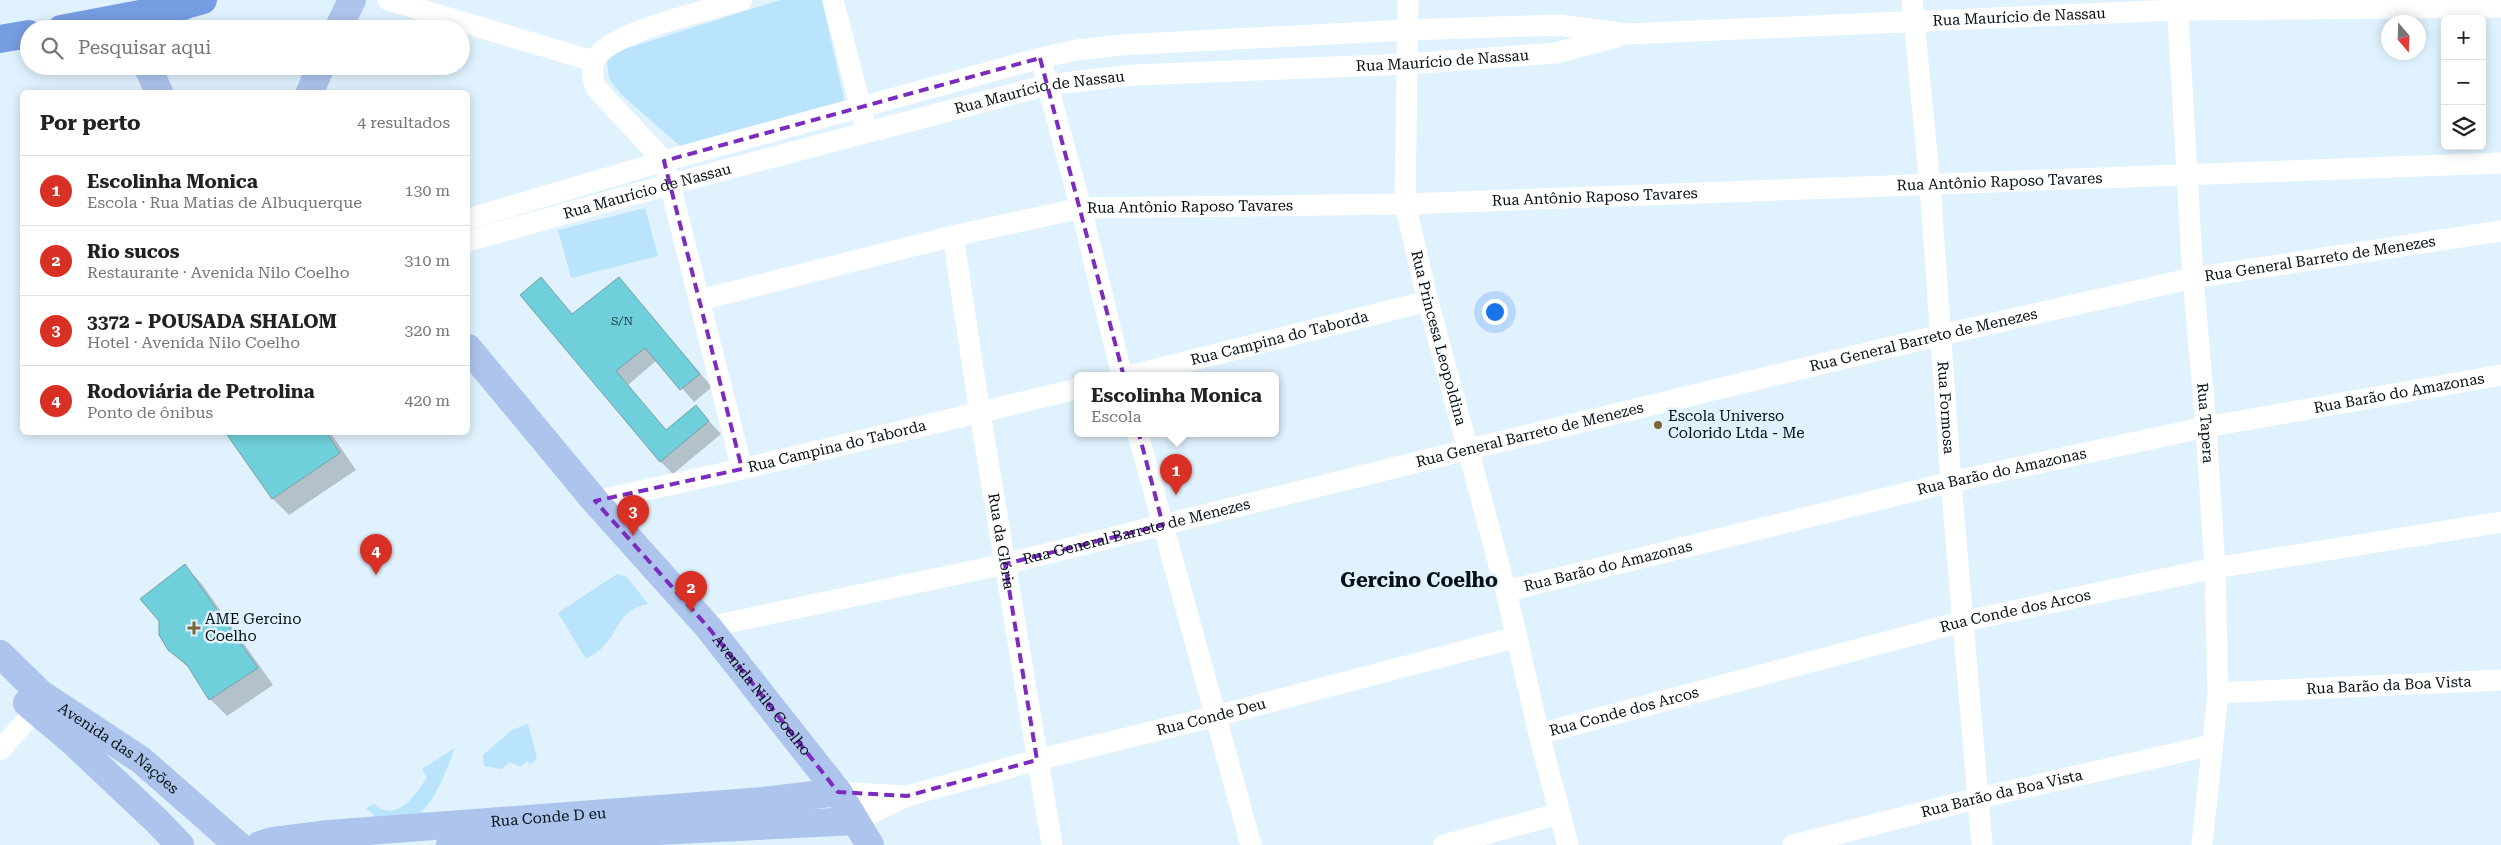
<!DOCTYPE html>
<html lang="pt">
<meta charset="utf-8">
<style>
body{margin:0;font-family:"Roboto Serif",serif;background:#f2f2f2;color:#222}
.controls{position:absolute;right:15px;top:15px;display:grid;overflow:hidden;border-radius:8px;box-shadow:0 2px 12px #0003}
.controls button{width:45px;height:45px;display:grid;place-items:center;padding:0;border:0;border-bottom:1px solid #e0e0e0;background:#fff;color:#222;font:25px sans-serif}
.compass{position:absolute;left:2381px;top:15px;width:45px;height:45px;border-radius:50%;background:#fff;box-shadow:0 2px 12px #0003;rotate:161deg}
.you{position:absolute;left:1494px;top:311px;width:18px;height:18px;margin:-12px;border:4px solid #fff;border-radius:50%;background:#1a73e8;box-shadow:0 0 0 8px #1a73e833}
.badge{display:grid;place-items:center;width:32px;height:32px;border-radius:50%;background:#d93025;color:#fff;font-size:16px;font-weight:700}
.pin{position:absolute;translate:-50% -41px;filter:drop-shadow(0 1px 2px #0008)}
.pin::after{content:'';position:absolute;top:26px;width:18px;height:15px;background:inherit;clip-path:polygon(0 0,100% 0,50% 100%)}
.popup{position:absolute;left:1074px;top:372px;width:205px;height:65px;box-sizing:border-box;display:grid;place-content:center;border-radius:8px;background:#fff;filter:drop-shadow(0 1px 4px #0005);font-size:16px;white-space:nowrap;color:#767676}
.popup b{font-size:19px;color:#222}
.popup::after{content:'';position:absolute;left:50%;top:100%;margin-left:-10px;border:10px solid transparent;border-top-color:#fff}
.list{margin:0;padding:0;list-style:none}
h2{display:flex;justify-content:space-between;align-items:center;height:65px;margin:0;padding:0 20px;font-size:21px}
h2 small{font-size:16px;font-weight:400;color:#767676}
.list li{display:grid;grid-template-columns:32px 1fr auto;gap:15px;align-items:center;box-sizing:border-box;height:70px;padding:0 20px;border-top:1px solid #e0e0e0}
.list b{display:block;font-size:19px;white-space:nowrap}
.list p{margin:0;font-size:16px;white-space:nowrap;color:#767676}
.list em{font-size:16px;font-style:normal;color:#767676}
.icon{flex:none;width:28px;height:28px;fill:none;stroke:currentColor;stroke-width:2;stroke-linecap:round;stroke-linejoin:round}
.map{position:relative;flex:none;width:2501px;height:845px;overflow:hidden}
.search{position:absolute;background:#fff;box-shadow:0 2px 12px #0003;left:20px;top:20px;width:450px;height:55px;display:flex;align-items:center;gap:12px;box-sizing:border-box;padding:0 18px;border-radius:28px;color:#767676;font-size:19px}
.panel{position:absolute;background:#fff;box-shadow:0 2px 12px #0003;left:20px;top:90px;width:450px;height:345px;border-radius:8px}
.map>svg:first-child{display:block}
</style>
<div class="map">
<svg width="2501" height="845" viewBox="0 0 2501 845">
<rect width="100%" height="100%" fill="#dff2fd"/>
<g fill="#b9e4fc">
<path d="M780 0H822L845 103 681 147 621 94 609 79 607 61 619 51Z"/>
<path d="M645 208 658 256 571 278 558 230Z"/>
<path d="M617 574 627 577 648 604C617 610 620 632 600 650 596 653 591 656 586 659L558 613Z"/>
<path d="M528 724 537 758 531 764 527 761 521 767 510 762 501 769 484 766 483 755 512 730Z"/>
<path d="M455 748C447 767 434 809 413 817 404 820 389 818 378 819L366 808 374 804C396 824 417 794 427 777L422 769Z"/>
</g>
<g fill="#0003">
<path d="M541 279 573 315 619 279 712 387 694 402 657 360 628 385 667 431 696 407 721 434 673 474 660 461Z"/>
<path d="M227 432H330L356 470 289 515 272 498Z"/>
<path d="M185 566 201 583 273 685 227 716 210 699 193 672 169 649Z"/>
</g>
<g fill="#6fd0db" stroke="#7ba0a4">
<path d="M541 277 572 314 619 277 700 374 680 390 645 348 616 371 666 430 696 405 709 421 660 462 520 295Z"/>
<path d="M225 432H326L340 453 272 499Z"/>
<path d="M185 564 258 668 209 700 187 665 168 650 159 635V621L140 599Z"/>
</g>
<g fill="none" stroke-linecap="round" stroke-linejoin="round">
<g stroke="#fff" stroke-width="21">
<path d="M388 0 593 61V80L596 88 664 161 742 469"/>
<path d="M833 0 864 120"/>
<path id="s1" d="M1408 0 1405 204 1428 301 1506 591 1539 734 1568 845"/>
<path id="s2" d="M1912 0 1930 185 1951 482 1982 845"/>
<path id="s3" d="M2177 0 2193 278 2206 427 2215 568 2218 693 2202 845"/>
<path d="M593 61C610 31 707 11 742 0"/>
<path d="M1044 72 1081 208 1122 376"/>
<path id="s4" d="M468 219 664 161 1040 58 1077 50 1121 45 1408 30 1559 25 1627 34 2177 10 2501 7"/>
<path id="s5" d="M953 236 980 414 1052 845"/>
<path id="s6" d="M468 241 671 184 1047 85 1134 75 1407 64 1556 53 1616 37"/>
<path id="s7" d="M700 300 953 236 1081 208 1405 204 2501 163"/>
<path id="s8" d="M1129 376 1428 301"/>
<path d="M1138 434 1251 845"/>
<path id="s9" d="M595 501 742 469 1077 389"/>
<path id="s10" d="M1506 591 1951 482 2206 427 2501 375"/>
<path id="s11" d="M708 627 1005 564 1470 449 1941 335 2193 278 2501 231"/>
<path id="s12" d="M2218 693 2501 680"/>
<path id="s13" d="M1539 734 1965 621 2215 568 2501 522"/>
<path d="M0 750 35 711"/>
<path d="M838 792 904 796"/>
<path id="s14" d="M855 821 907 796 1037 760 1216 716 1517 637"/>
<path d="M1444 845 1558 814"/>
<path id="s15" d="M1793 845 1979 798 2212 745"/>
</g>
<g stroke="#adc4ed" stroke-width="28">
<path d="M167 29 171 18 182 6"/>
<path d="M338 29 352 0"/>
<path d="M147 66 159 92"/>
<path d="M310 92 321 66"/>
<path id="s16" d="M468 348 595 501 708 627 838 792 870 845"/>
<path id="s17" d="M0 654 41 694 141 760 238 845"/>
<path d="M27 703 72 741 157 821 180 845"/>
<path id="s18" d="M260 845 273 841 329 834 764 801 838 792"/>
<path d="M450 845 542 837 855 821"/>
</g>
<g stroke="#769de1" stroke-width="28">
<path d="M61 29 182 6 203 0"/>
<path d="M0 39 29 34"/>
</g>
</g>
<path fill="none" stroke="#7b2cbf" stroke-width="4" stroke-dasharray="10 6" stroke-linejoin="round" d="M1040 58 1163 525 1005 564 1037 760 907 796 838 792 708 627 595 501 742 469 664 161Z"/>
<g fill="#796836" stroke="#dff2fd" stroke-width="2">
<circle cx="1658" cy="425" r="5"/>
<path d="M191.5 620.5h5v5h5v5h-5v5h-5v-5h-5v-5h5z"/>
</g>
<g text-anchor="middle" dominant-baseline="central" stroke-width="5" stroke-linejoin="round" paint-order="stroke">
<g font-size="12" fill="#203f46">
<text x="622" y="321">S/N</text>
</g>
<g font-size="15" fill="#050f15" stroke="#dff2fd">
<text stroke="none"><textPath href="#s4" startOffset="1576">Rua Maurício de Nassau</textPath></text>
<text stroke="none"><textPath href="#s6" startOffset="996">Rua Maurício de Nassau</textPath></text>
<text stroke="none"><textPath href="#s6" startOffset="591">Rua Maurício de Nassau</textPath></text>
<text stroke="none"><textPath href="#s7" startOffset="1311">Rua Antônio Raposo Tavares</textPath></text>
<text stroke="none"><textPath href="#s6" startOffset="186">Rua Maurício de Nassau</textPath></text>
<text stroke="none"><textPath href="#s7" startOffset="906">Rua Antônio Raposo Tavares</textPath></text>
<text stroke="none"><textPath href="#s7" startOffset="501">Rua Antônio Raposo Tavares</textPath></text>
<text stroke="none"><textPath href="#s11" startOffset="1654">Rua General Barreto de Menezes</textPath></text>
<text stroke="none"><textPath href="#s8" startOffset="155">Rua Campina do Taborda</textPath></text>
<text stroke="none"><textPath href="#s1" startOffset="342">Rua Princesa Leopoldina</textPath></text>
<text stroke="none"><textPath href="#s11" startOffset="1249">Rua General Barreto de Menezes</textPath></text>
<text stroke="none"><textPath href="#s10" startOffset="915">Rua Barão do Amazonas</textPath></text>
<text stroke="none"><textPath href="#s2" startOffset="409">Rua Formosa</textPath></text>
<text stroke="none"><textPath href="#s3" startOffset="424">Rua Tapera</textPath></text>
<text stroke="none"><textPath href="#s11" startOffset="844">Rua General Barreto de Menezes</textPath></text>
<text stroke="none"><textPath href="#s9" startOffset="248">Rua Campina do Taborda</textPath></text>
<text stroke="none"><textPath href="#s10" startOffset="510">Rua Barão do Amazonas</textPath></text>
<text stroke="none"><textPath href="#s11" startOffset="439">Rua General Barreto de Menezes</textPath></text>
<text stroke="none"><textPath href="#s5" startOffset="309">Rua da Glória</textPath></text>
<text stroke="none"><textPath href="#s10" startOffset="105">Rua Barão do Amazonas</textPath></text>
<text stroke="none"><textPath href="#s13" startOffset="492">Rua Conde dos Arcos</textPath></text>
<text stroke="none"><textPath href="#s12" startOffset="171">Rua Barão da Boa Vista</textPath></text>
<text stroke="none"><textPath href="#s16" startOffset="455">Avenida Nilo Coelho</textPath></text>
<text stroke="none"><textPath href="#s13" startOffset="88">Rua Conde dos Arcos</textPath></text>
<text stroke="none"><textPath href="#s14" startOffset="372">Rua Conde Deu</textPath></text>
<text stroke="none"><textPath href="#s17" startOffset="152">Avenida das Nações</textPath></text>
<text stroke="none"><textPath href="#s15" startOffset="215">Rua Barão da Boa Vista</textPath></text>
<text stroke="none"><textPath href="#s18" startOffset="290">Rua Conde D eu</textPath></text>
</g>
<g font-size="15" fill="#050f15" stroke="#dff2fd" text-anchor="start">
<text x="1668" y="416">Escola Universo<tspan x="1668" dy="17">Colorido Ltda - Me</tspan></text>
<text x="205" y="619">AME Gercino<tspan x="205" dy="17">Coelho</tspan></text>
</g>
<g font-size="20" font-weight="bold" fill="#050f15" stroke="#dff2fd">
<text x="1419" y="580">Gercino Coelho</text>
</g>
</g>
</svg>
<div class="controls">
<button>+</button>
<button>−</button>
<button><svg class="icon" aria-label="layers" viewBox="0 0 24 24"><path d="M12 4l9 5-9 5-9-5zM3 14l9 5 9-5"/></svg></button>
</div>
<svg class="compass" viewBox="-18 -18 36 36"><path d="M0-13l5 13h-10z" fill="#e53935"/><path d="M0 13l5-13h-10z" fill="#767676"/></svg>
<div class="you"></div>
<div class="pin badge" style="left:1176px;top:495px">1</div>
<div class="popup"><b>Escolinha Monica</b>Escola</div>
<div class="pin badge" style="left:691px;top:612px">2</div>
<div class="pin badge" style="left:633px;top:536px">3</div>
<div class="pin badge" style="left:376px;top:575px">4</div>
<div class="search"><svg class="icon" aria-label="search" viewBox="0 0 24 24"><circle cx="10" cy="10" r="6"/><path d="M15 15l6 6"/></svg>Pesquisar aqui</div>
<section class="panel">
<h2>Por perto<small>4 resultados</small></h2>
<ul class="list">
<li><span class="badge">1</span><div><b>Escolinha Monica</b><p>Escola · Rua Matias de Albuquerque</p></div><em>130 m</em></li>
<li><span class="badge">2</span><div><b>Rio sucos</b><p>Restaurante · Avenida Nilo Coelho</p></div><em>310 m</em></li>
<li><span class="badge">3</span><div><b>3372 - POUSADA SHALOM</b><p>Hotel · Avenida Nilo Coelho</p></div><em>320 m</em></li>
<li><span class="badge">4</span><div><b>Rodoviária de Petrolina</b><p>Ponto de ônibus</p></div><em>420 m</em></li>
</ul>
</section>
</div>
